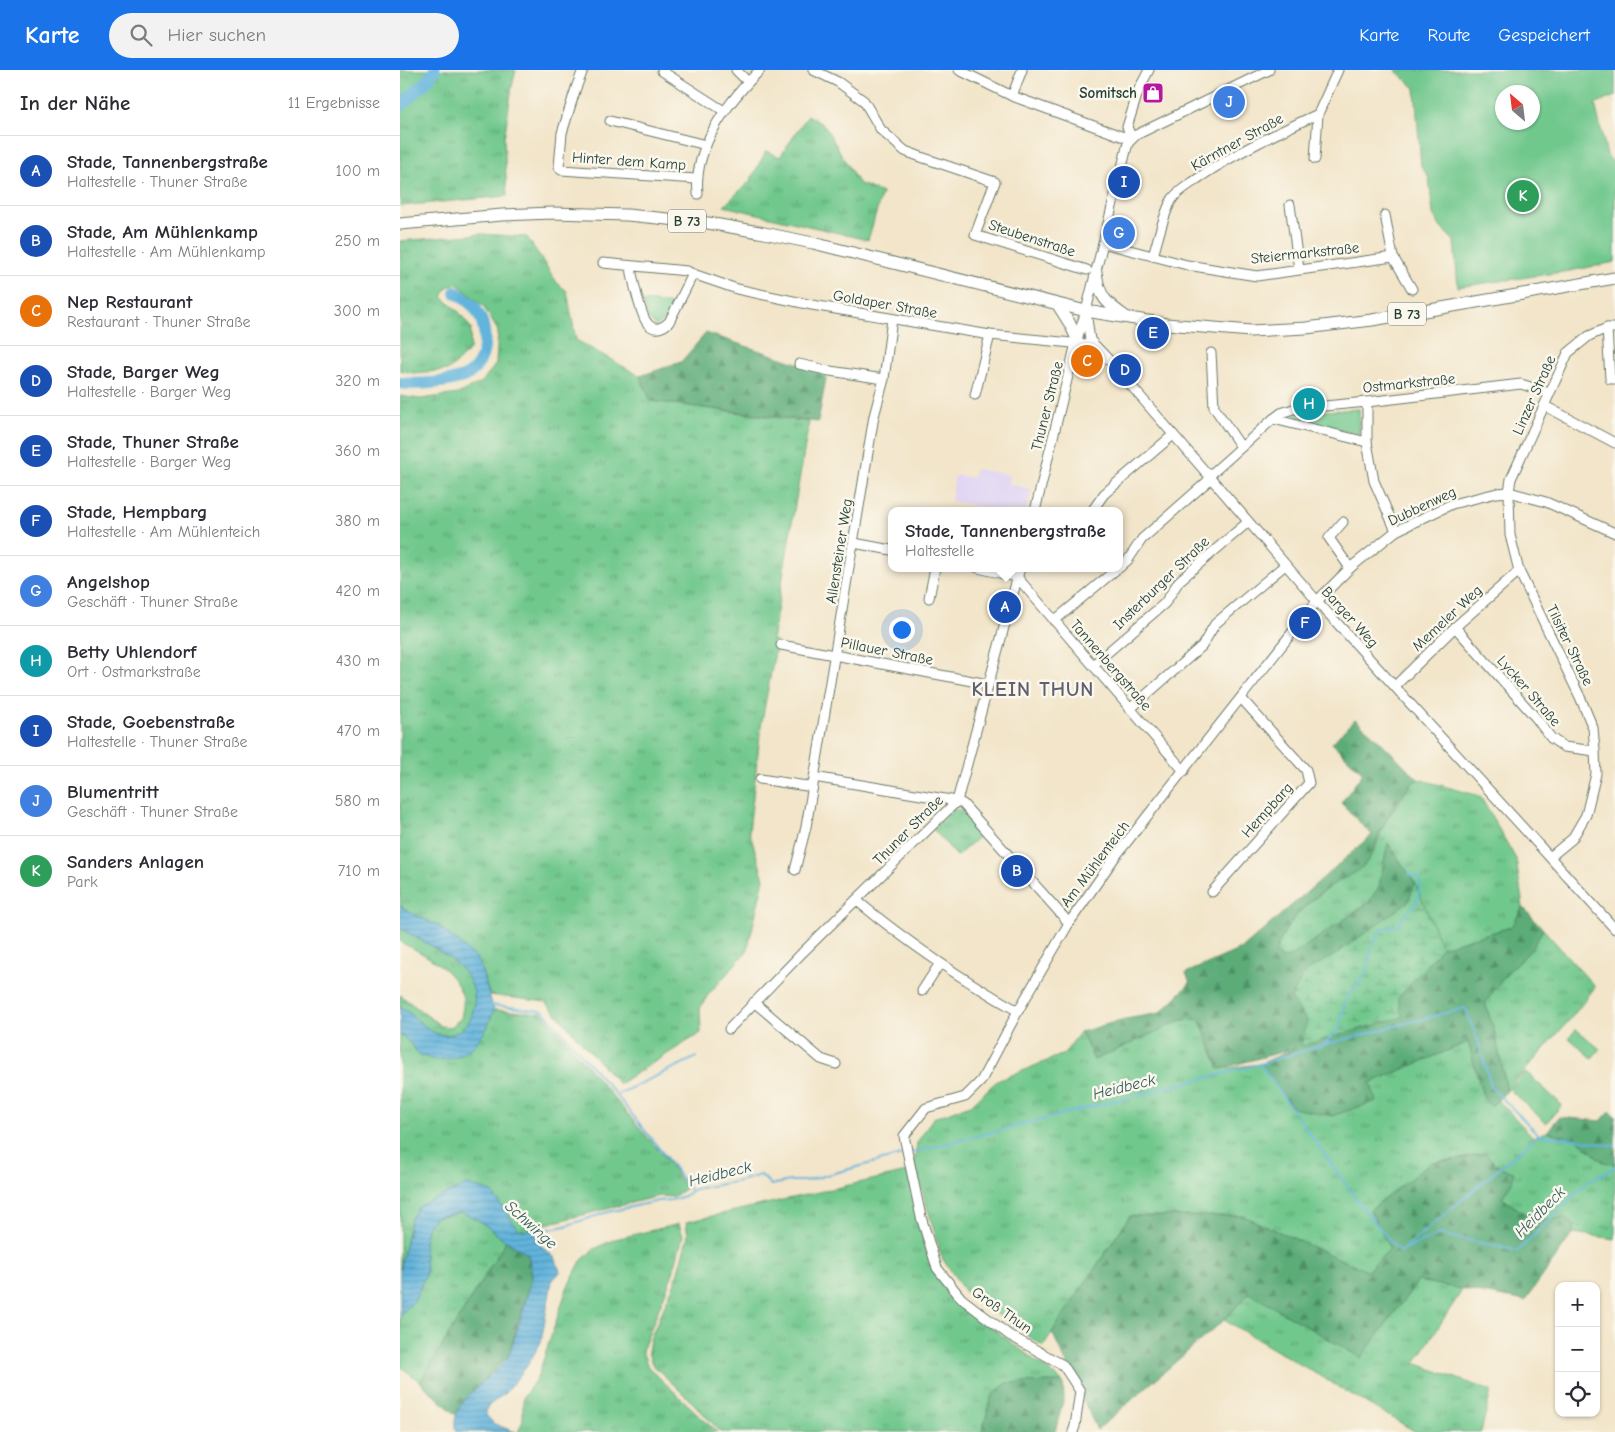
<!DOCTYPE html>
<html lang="de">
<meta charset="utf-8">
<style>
body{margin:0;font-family:"Comic Neue",sans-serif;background:#f2f2f3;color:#2b2b33}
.controls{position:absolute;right:15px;bottom:15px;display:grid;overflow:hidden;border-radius:10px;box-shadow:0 1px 4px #0004}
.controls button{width:45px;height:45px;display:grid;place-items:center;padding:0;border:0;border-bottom:1px solid #e1e1e2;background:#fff;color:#2b2b33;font:25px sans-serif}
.compass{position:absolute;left:1095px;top:15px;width:45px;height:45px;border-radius:50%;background:#fff;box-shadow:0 1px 4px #0004;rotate:332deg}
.you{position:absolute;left:501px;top:559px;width:18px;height:18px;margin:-12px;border:4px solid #fff;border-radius:50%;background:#1a73e8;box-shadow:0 0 0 8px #1a73e833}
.badge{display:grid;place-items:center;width:32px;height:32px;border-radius:50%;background:#1a73e8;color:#fff;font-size:16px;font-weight:700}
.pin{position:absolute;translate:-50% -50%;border:2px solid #fff;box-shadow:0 1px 5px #0006}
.popup{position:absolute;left:488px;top:437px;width:235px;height:65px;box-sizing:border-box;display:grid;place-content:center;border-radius:10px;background:#fff;filter:drop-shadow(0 1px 4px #0005);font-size:16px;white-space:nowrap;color:#7c7c81}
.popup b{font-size:19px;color:#2b2b33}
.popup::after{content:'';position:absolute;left:50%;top:100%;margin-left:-10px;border:10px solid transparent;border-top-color:#fff}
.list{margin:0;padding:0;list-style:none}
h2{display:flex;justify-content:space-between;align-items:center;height:65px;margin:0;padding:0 20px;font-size:21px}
h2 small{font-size:16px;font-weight:400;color:#7c7c81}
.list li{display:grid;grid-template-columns:32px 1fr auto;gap:15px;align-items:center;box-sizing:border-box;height:70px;padding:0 20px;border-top:1px solid #e1e1e2}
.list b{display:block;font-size:19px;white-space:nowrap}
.list p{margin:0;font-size:16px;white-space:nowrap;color:#7c7c81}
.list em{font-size:16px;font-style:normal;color:#7c7c81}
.icon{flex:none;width:28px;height:28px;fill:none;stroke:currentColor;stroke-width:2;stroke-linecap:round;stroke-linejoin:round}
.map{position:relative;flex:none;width:1215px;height:1362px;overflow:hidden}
header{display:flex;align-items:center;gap:30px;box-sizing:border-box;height:70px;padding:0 25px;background:#1a73e8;color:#fff}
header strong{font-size:24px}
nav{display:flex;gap:28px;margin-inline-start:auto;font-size:18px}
.search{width:350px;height:45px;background:#f2f2f3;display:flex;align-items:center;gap:12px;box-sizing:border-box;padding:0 18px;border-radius:28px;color:#7c7c81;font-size:19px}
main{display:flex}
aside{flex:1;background:#fff}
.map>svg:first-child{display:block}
</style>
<header>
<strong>Karte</strong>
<div class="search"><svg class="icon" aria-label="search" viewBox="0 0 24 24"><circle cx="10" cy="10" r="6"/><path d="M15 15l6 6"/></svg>Hier suchen</div>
<nav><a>Karte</a><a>Route</a><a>Gespeichert</a></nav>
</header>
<main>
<aside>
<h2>In der Nähe<small>11 Ergebnisse</small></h2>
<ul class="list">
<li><span class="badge" style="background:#1a4fb4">A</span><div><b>Stade, Tannenbergstraße</b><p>Haltestelle · Thuner Straße</p></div><em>100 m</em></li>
<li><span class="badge" style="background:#1a4fb4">B</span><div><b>Stade, Am Mühlenkamp</b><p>Haltestelle · Am Mühlenkamp</p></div><em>250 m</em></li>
<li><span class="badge" style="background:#e8710a">C</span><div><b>Nep Restaurant</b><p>Restaurant · Thuner Straße</p></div><em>300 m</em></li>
<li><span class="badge" style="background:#1a4fb4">D</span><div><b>Stade, Barger Weg</b><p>Haltestelle · Barger Weg</p></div><em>320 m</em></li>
<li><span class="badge" style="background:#1a4fb4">E</span><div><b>Stade, Thuner Straße</b><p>Haltestelle · Barger Weg</p></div><em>360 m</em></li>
<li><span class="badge" style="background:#1a4fb4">F</span><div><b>Stade, Hempbarg</b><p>Haltestelle · Am Mühlenteich</p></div><em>380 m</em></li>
<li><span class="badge" style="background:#3f7fe0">G</span><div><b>Angelshop</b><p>Geschäft · Thuner Straße</p></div><em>420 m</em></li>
<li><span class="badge" style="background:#0f9aa8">H</span><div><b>Betty Uhlendorf</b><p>Ort · Ostmarkstraße</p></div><em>430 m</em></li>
<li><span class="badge" style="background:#1a4fb4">I</span><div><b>Stade, Goebenstraße</b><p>Haltestelle · Thuner Straße</p></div><em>470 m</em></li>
<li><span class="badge" style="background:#3f7fe0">J</span><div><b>Blumentritt</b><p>Geschäft · Thuner Straße</p></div><em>580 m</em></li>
<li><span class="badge" style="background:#2e9e5b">K</span><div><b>Sanders Anlagen</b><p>Park</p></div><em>710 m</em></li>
</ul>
</aside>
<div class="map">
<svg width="1215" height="1362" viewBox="0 0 1215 1362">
<defs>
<pattern id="grass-tufts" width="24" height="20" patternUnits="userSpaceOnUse" patternTransform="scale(1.25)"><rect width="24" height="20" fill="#71c88d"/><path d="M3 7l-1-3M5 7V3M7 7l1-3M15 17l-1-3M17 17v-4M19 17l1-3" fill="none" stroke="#5ca474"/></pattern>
<pattern id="forest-firs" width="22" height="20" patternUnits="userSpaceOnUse" patternTransform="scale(1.25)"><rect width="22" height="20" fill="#5cac78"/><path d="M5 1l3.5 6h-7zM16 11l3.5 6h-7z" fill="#4b8d63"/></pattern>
<pattern id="wetland-marsh" width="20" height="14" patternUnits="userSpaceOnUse" patternTransform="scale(1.25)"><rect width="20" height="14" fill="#71c88d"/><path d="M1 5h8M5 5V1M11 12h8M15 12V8" fill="none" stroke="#5ca474"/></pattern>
<pattern id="water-rules" width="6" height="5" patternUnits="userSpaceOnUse" patternTransform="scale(1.25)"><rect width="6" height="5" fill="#62b4dd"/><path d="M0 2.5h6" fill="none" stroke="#5094b4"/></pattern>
</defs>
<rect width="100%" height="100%" fill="#fbf7ec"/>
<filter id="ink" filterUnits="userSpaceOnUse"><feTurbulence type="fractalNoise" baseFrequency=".02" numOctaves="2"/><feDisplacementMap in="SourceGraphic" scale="10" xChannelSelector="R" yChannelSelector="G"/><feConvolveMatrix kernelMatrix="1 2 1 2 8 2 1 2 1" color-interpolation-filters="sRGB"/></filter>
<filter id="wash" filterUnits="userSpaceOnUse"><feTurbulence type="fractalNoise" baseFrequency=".0096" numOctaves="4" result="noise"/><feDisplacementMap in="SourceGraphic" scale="20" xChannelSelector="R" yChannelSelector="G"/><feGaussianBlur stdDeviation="1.12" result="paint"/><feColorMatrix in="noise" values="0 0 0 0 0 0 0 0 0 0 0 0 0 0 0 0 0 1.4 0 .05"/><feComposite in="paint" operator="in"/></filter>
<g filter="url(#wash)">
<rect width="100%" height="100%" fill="#f2e5c9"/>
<path fill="#e0d4f4" d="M575 399 610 405 609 414 632 419 626 441H604L551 431 555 405 573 408Z"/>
<g fill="url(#grass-tufts)" stroke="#488260">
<path d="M0 0H116L112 16 104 69 107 126 0 136Z"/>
<path d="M408 45 425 56 458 113 482 123 468 170 324 136 350 111 366 81 380 87Z"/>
<path d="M81 164 127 167 158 214 167 221 176 270 240 306 251 331 409 352 372 571H377L361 656 349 761 364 809 347 881 308 925 300 938 301 963 219 1014 146 932 90 925 78 890 39 856 9 842 0 835V326L20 329 58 324 82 312 96 294 98 261 84 237 57 214 47 217 42 227 59 242 71 258 70 280 49 300 13 303 0 300V171Z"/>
<path d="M1018 709 1080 726 1116 789 1123 837 1112 857 1042 877 1015 813 988 773 979 817 969 833 893 885 882 889 875 883 881 867 899 841 975 780 980 764 988 747 1012 713Z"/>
<path d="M553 739 561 740 582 764 557 786 533 759Z"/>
<path d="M0 858C28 875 80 896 74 936 73 941 72 946 70 950 65 958 54 966 45 965 27 965 15 944 0 937V925L41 956 51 957 61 948C62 942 64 934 63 928 55 899 24 884 0 872Z"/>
<path d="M1143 859 1195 917 1172 947 1107 1021 1095 963 1085 933 1108 902 1131 880Z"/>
<path d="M94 940 142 943 265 1088 286 1118 273 1127 259 1126 138 1156 126 1161 118 1159 91 1122 11 1148 0 1200V965L6 969 20 985 87 958Z"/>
<path d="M799 949 819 999 860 994 893 1038 977 1031 970 1013 1068 972 1084 1029 1091 1036 1098 1030 1133 1067 1147 1062 1177 1069 1203 1091 1215 1094V1169L1173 1163 1174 1155 1164 1148 1134 1150 1102 1128 1112 1112 1085 1083 1061 1089 1032 1092 970 1140 990 1179 967 1201 843 1146H730L643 1276 565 1222 542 1188 514 1093 517 1073 533 1048 571 1035 597 1011 664 984 681 961 694 990 782 950Z"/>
<path d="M507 1102 533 1200 559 1232 663 1312 607 1313 592 1325 582 1362H321L293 1333 252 1294 248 1282 250 1269 275 1212 288 1166 286 1152Z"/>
<path d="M62 1142 80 1151 106 1171 20 1312 0 1296V1245L15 1230 26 1203 24 1175 27 1158 35 1147Z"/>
<path d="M279 1154 283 1166 273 1203 242 1281 248 1297 317 1362H118L123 1350V1328L138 1306 167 1218 181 1191 194 1179 215 1169Z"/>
<path d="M1018 1211 1063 1219 1015 1293 1091 1321 1081 1362H1016L824 1250 849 1223 961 1287Z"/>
</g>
<g fill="url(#forest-firs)" stroke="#3e7456">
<path d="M306 263 427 303 418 352 251 331 240 306 281 292Z"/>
<path d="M955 649 981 672 1018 709C1003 719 988 746 980 762 975 774 974 783 966 793 960 802 946 807 937 812 907 831 887 850 875 883L882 889 893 885 968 833 979 817 988 773 1015 813 1008 832 935 885 910 899 891 928 907 951 998 928 1042 877 1111 857 1123 837 1143 859 1131 880 1108 902 1085 933 1095 963 1107 1021 1091 1036 1084 1029 1068 972 970 1013 977 1031 932 1046 893 1038 860 994 896 978 819 999 809 970 799 949 782 950 694 990 681 962 725 949 760 943 790 913 786 903 843 878 972 765 941 733 963 703 932 673Z"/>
<path d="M1210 1041 1215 1046V1094L1203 1092 1177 1069 1147 1062 1159 1047 1201 1051Z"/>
<path d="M1085 1083 1099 1097 1114 1102 1112 1112 1102 1128 1134 1150 1164 1148 1174 1155 1173 1163 1125 1231 1018 1211 961 1288 849 1223 824 1250 697 1360 652 1262 730 1146H843L967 1201 990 1179 970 1140 1032 1092 1061 1089Z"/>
<path d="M106 1171 128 1184 132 1208 108 1286 66 1329 56 1345 20 1312Z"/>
<path d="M663 1312 664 1328 655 1362H582L592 1325 607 1313Z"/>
</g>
<path fill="url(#wetland-marsh)" stroke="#488260" d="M1015 813 1042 877 998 928 1002 947 901 976 907 951 891 928 902 907 910 899 935 885 1008 832Z"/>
<g fill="#71c88d" stroke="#488260" fill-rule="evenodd">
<path d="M995 0H1215V26L1195 34 1207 85 1215 95V192L1170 201 1058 217 1054 171 1041 158 1033 144 1029 108 1021 96 1015 18ZM1102 22H1132V52H1102Z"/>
<path d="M243 231 275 234 266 250 256 256 248 249Z"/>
<path d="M959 339V364L897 352 892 348V343Z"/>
<path d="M1176 959 1200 979 1192 988 1169 968Z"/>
<path d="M1126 1002 1162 1035 1146 1053 1110 1020Z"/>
</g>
<g fill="url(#water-rules)" stroke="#407888">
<path d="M0 835 9 842 39 856 78 890 94 940 87 958 74 976 58 987 35 990 20 985 6 969 0 965V937C15 944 27 965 45 965 54 966 65 958 70 950 72 946 73 941 74 936 80 896 28 875 0 858Z"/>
<path d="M67 1115 91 1122 118 1159 126 1161 138 1156 136 1171 156 1189 160 1202 152 1211 141 1272 127 1296 105 1323 87 1337 86 1345 94 1354 116 1362H56C47 1330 93 1309 108 1287 111 1282 132 1212 132 1206 132 1199 129 1191 128 1184L106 1171 80 1151 62 1142 35 1147 27 1158 24 1175 26 1203 15 1230 0 1245V1200L11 1148 19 1136Z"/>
</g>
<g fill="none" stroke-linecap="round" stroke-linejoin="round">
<g stroke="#62b4dd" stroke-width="2">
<path d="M91 935 143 941 214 1022 266 1087 291 1121"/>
<path d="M924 974 939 960 946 927 956 918 962 909 969 896 971 878 982 859 998 855 1017 831 1021 809 1009 804"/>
<path d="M860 994 923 975 1065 938 1077 968 1092 1018 1139 1065 1177 1069 1215 1076"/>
<path d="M216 1025 297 987"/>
<path d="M510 1083 860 994 959 1133 999 1182 1040 1164 1118 1181 1187 1112 1215 1097"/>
<path d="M136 1166 145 1160 165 1156 208 1142 258 1131 272 1130 284 1126 295 1119 340 1111 361 1105 371 1115 390 1111H405L505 1084"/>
<path d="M1001 1181 1139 1065"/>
</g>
<g stroke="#62b4dd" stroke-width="12">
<path d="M0 36 26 12 35 0"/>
<path d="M0 313C16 315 55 313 69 304 89 289 89 254 73 236 68 231 61 226 55 222"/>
</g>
</g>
</g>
<g filter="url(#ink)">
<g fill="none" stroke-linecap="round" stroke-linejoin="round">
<g stroke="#697868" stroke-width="11">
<g id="minor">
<path d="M183 0 176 18 162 63 159 97 161 100 296 109"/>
<path d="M336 0 348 12"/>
<path d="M413 0 438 12 464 31 481 60 505 81 521 87 595 112 575 165 687 200"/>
<path d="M559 0 612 26 721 66 732 68"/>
<path d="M262 1 324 41"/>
<path d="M612 26 622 0"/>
<path d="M210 51 306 75"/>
<path d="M732 68 727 57 739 19 749 0"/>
<path d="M915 89 918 44 938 0"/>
<path d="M298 124C293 77 328 32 360 0"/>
<path d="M890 135 899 199"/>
<path d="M985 145 993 187 1012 219"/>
<path d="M703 173 787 195 857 206 993 187"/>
<path d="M753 186C758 170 764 141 773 128 779 120 792 113 800 107 837 82 877 63 918 44"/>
<path d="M203 193 287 201 293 204 269 252C264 257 255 262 248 254 241 247 232 207 231 196"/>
<path d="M293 204 337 219 412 235 590 265 693 275"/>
<path d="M686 241 690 270 708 289 917 531 1215 859"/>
<path d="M1207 258 1210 309H1215"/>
<path d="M811 283 814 337 841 377"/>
<path d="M399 294 430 301 484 309"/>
<path d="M575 325 590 265"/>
<path d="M967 332V372L974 411 996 461"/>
<path d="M1145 336 1215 373"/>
<path d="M873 349 967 372"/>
<path d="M635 441 677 269 686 241 728 73 736 65 869 0"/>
<path d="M692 441 704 424 773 365"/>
<path d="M943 452 929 468 950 498"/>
<path d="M454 473 491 480"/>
<path d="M578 498 617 507"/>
<path d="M719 498 728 490 742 469 808 411 809 406 873 349 881 343 893 339 967 332 1121 314 1149 323"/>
<path d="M617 507 784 701"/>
<path d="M529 528 535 498"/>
<path d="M654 551 718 498"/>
<path d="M1055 557 1136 648 1151 668 1164 677 1195 681"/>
<path d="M381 575 588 614"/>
<path d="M693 595 765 533 779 511 848 452"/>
<path d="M995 616 1055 557 1119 501"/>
<path d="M730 639 802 576 815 554 885 495"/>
<path d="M414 707 557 731 563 734 669 853"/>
<path d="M360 709 413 717"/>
<path d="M1150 787 1172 769 1186 745 1196 704 1195 681 1193 658 1180 627 1119 501 1110 465 1109 422 1111 409 1168 283 1189 266 1207 258H1215"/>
<path d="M395 800 406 757 474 346 484 309 492 249"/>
<path d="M812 822 909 713 906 700 841 628"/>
<path d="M456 830C507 872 561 909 618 941"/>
<path d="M522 921 540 893"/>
<path d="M354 932 421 989 436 994"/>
<path d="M329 959 402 883 557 731 620 498"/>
<path d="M673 1362 675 1356 680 1321 663 1295 609 1265 561 1228 537 1198 521 1147 504 1066 526 1038 565 1027 581 1011 618 941 669 853 715 787 917 531 950 498 996 461 1052 434 1097 423 1109 422 1146 432 1215 463"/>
</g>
</g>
<g stroke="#697868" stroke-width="13">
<g id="major">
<path d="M0 154 102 145 152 143 227 145 308 153 359 162 413 173 686 241 766 254 851 261 906 258 972 250 1215 208"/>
<path d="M696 202C699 227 706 233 726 247"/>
<path d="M658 235 670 254 677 269"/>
</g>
</g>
<use href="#minor" stroke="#fff" stroke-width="9"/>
<use href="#major" stroke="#fff" stroke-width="11"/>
</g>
</g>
<defs>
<g id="shop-square" transform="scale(1.125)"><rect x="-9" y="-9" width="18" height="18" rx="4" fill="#b5179e" stroke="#fbf7ec"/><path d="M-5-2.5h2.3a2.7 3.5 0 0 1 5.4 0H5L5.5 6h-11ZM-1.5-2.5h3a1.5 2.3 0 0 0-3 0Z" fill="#fff"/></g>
</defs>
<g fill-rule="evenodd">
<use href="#shop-square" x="753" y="23"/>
</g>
<g text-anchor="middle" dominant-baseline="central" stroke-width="5" stroke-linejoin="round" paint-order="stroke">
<g fill="#fbf7ec" stroke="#61756b" stroke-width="1">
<rect x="268" y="139.5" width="38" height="23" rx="4"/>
<rect x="988" y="232.5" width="38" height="23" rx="4"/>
</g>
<g font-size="14" font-weight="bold" fill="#1f3d34">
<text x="287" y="151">B 73</text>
<text x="1007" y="244">B 73</text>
</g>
<g font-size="15" font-weight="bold" fill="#1f3d34" stroke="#fbf7ec" text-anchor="end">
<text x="737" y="23">Somitsch</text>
</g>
<g font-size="15" fill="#1f3d34" stroke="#fbf7ec">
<text transform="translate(837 72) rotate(-29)">Kärntner Straße</text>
<text transform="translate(229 91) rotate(4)">Hinter dem Kamp</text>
<text transform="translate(632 168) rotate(18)">Steubenstraße</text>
<text transform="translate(905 183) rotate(-6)">Steiermarkstraße</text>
<text transform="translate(485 234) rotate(10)">Goldaper Straße</text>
<text transform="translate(1009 313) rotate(-6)">Ostmarkstraße</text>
<text transform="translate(1134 325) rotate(-66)">Linzer Straße</text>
<text transform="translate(647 336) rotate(-76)">Thuner Straße</text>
<text transform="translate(1022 436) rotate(-25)">Dubbenweg</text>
<text transform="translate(439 481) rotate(-81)">Allensteiner Weg</text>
<text transform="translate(761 513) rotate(-44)">Insterburger Straße</text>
<text transform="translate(950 547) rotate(48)">Barger Weg</text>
<text transform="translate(1047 548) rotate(-43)">Memeler Weg</text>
<text transform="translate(1170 575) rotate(64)">Tilsiter Straße</text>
<text transform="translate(487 581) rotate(11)">Pillauer Straße</text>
<text transform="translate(711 595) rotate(49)">Tannenbergstraße</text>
<text transform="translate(1129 621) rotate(49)">Lycker Straße</text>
<text transform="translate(867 740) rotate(-48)">Hempbarg</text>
<text transform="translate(508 760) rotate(-45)">Thuner Straße</text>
<text transform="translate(695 794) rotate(-53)">Am Mühlenteich</text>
<text transform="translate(602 1240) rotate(35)">Groß Thun</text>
</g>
<g font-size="16" font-style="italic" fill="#305b5e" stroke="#fbf7ec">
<text transform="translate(724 1017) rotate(-14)">Heidbeck</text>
<text transform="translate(320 1104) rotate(-14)">Heidbeck</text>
<text transform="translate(1140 1142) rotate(-45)">Heidbeck</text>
<text transform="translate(131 1155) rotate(42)">Schwinge</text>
</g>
<g font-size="20" font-weight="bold" letter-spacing="1" fill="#5f6070" stroke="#fbf7ec">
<text x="633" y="619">KLEIN THUN</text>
</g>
</g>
</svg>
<div class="controls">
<button>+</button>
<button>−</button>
<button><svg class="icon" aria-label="locate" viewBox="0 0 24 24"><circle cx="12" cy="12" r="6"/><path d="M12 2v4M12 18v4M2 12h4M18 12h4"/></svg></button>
</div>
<svg class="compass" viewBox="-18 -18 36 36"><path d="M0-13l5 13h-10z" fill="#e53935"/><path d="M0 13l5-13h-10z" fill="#7c7c81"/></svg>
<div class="you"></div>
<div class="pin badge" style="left:605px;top:537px;background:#1a4fb4">A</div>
<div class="popup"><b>Stade, Tannenbergstraße</b>Haltestelle</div>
<div class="pin badge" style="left:617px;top:801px;background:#1a4fb4">B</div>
<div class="pin badge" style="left:687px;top:291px;background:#e8710a">C</div>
<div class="pin badge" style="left:725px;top:300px;background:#1a4fb4">D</div>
<div class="pin badge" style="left:753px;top:263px;background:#1a4fb4">E</div>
<div class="pin badge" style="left:905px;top:553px;background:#1a4fb4">F</div>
<div class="pin badge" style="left:719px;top:163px;background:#3f7fe0">G</div>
<div class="pin badge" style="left:909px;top:334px;background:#0f9aa8">H</div>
<div class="pin badge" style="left:724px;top:112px;background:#1a4fb4">I</div>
<div class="pin badge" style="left:829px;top:32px;background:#3f7fe0">J</div>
<div class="pin badge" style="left:1123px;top:126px;background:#2e9e5b">K</div>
</div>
</main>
